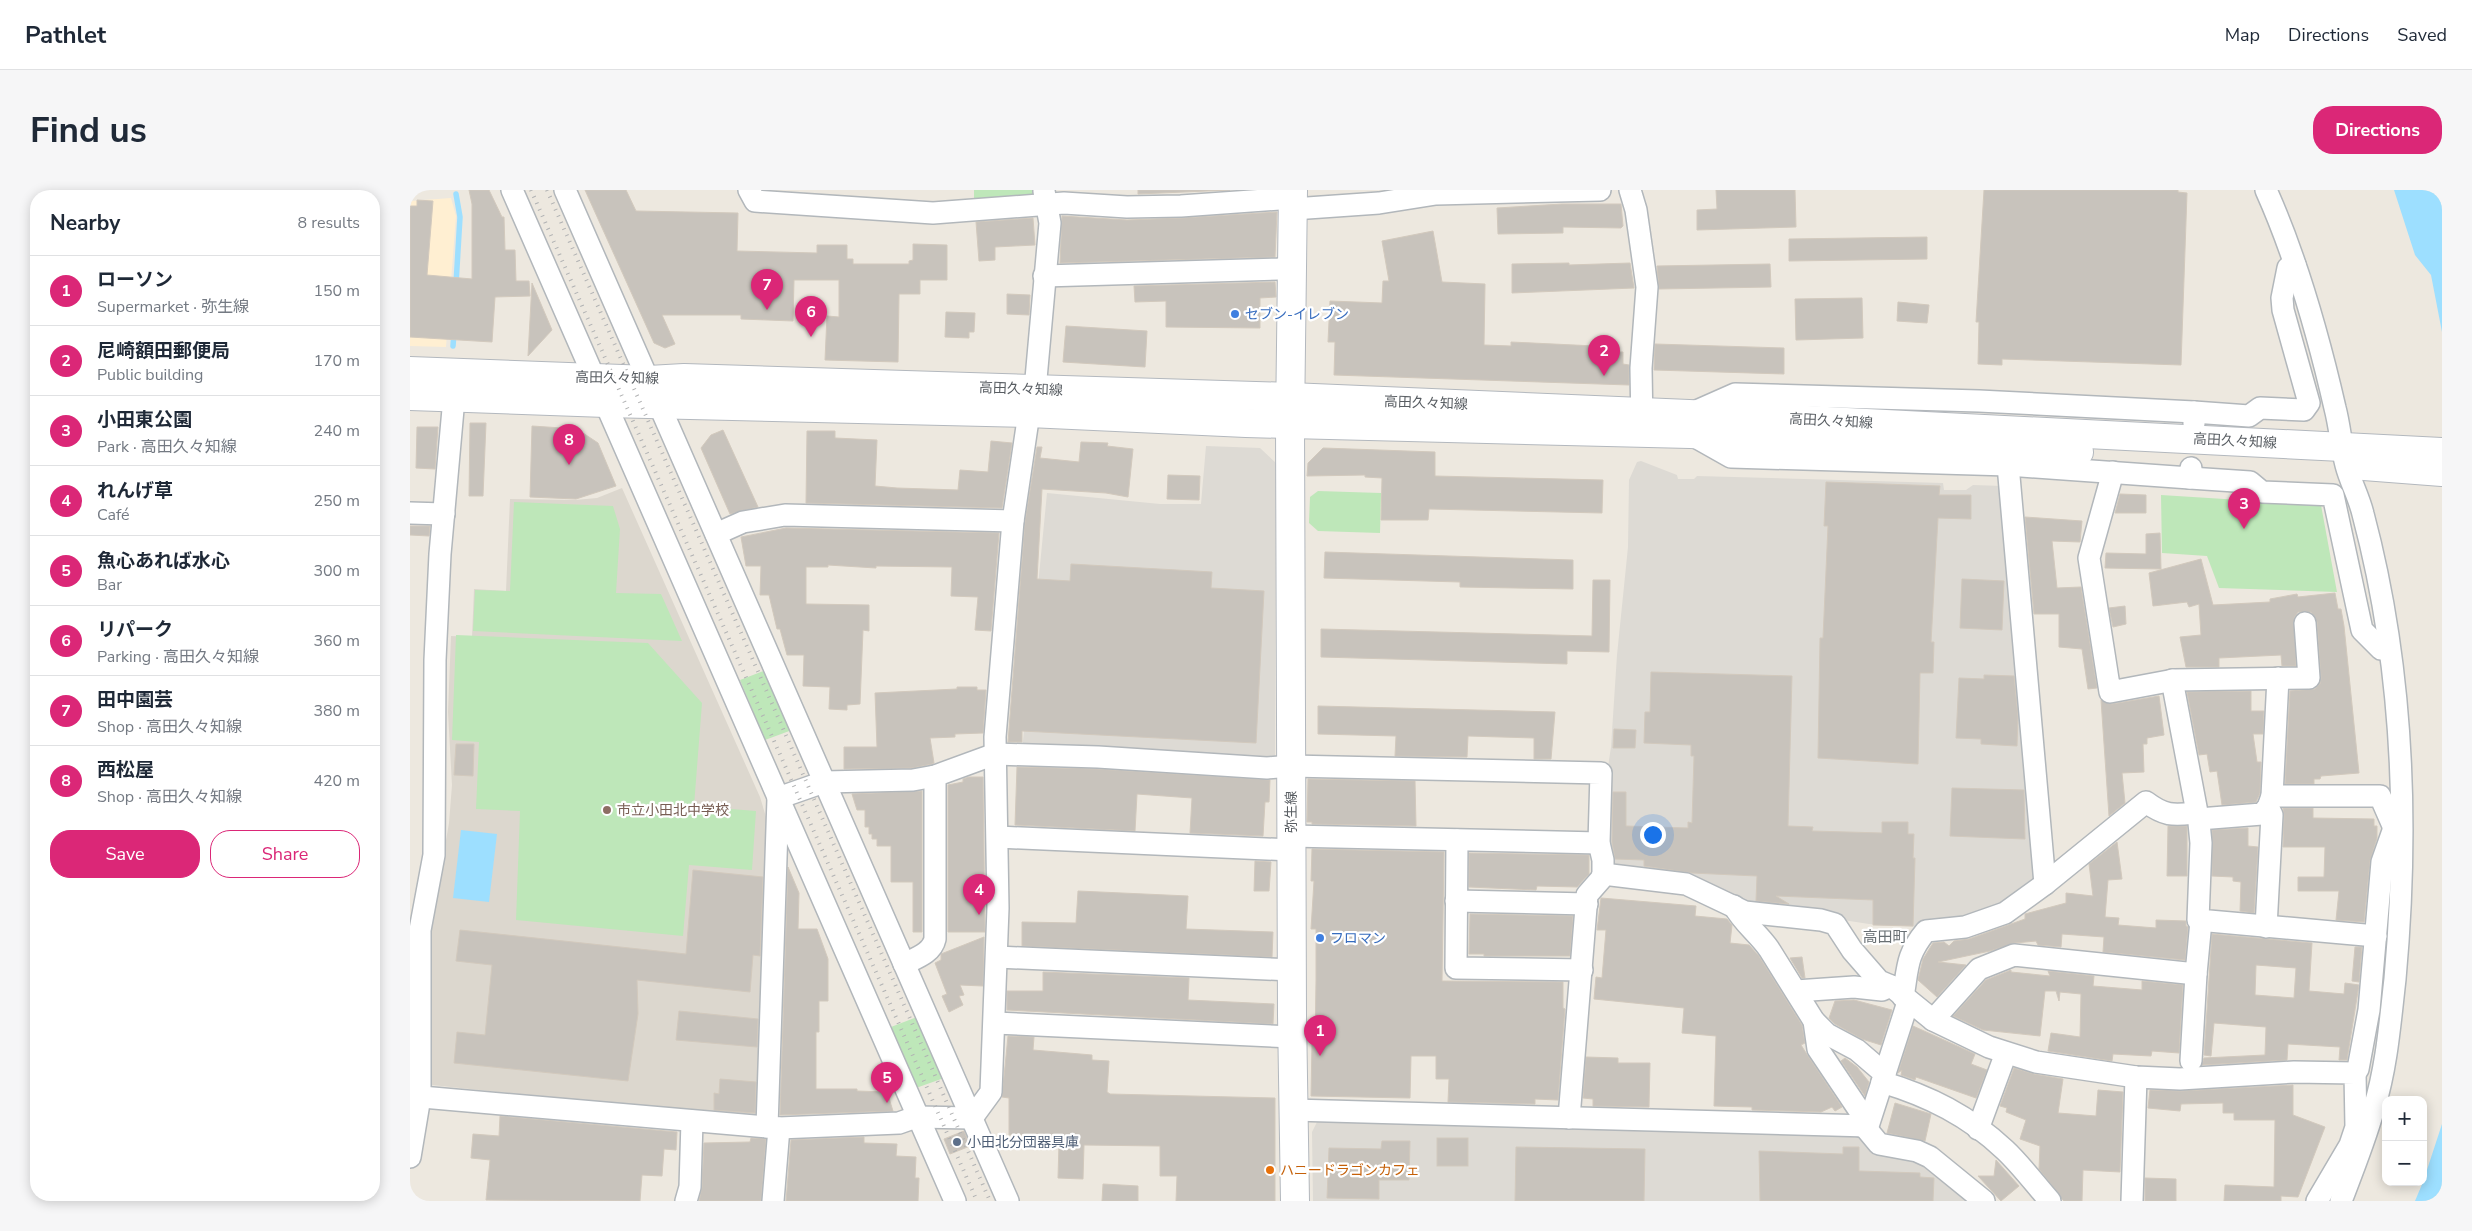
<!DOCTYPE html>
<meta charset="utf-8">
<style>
body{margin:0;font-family:"Nunito Sans","Noto Sans JP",sans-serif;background:#f6f6f7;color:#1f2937}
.controls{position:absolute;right:15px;bottom:15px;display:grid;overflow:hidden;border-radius:10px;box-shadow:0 2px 12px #0003}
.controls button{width:45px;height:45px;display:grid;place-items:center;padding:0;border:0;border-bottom:1px solid #e0e1e3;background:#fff;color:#1f2937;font:25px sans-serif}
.you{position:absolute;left:1242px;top:644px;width:18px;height:18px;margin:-12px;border:4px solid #fff;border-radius:50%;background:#1a73e8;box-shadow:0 0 0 8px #1a73e833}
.badge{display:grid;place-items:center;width:32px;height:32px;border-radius:50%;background:#db2777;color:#fff;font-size:16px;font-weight:700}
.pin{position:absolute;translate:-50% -41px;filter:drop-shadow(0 1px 2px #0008)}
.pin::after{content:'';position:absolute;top:26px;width:18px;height:15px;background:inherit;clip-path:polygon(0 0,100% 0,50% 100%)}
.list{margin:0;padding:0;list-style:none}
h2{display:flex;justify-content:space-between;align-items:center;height:65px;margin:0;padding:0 20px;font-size:21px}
h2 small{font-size:16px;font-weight:400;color:#747a83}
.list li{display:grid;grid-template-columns:32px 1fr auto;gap:15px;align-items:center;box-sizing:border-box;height:70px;padding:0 20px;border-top:1px solid #e0e1e3}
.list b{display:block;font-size:19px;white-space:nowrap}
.list p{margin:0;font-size:16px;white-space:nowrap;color:#747a83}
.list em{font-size:16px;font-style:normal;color:#747a83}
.actions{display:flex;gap:10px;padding:15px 20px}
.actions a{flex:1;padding:11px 0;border:1px solid #db2777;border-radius:20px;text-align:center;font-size:18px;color:#db2777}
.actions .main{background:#db2777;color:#fff}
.map{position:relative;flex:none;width:2032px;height:1011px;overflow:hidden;border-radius:20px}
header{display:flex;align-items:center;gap:30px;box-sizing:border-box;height:70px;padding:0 25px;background:#fff;border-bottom:1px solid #e0e1e3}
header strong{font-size:24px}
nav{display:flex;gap:28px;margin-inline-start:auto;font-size:18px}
.intro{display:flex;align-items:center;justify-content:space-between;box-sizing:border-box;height:120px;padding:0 30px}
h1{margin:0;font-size:35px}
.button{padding:12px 22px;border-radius:20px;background:#db2777;color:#fff;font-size:18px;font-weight:700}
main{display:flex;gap:30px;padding:0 30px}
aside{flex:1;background:#fff;border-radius:20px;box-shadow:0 2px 12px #0003}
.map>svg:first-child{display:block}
</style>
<header>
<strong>Pathlet</strong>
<nav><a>Map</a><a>Directions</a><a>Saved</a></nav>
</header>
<div class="intro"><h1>Find us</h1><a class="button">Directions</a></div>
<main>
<aside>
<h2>Nearby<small>8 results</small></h2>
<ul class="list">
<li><span class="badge">1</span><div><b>ローソン</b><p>Supermarket · 弥生線</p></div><em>150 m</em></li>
<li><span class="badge">2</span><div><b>尼崎額田郵便局</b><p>Public building</p></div><em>170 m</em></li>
<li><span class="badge">3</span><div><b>小田東公園</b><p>Park · 高田久々知線</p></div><em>240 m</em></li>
<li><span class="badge">4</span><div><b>れんげ草</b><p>Café</p></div><em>250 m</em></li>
<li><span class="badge">5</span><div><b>魚心あれば水心</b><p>Bar</p></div><em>300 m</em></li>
<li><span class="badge">6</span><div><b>リパーク</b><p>Parking · 高田久々知線</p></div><em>360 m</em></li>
<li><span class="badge">7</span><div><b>田中園芸</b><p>Shop · 高田久々知線</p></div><em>380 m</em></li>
<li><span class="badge">8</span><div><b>西松屋</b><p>Shop · 高田久々知線</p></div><em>420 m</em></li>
</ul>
<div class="actions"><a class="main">Save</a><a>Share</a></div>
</aside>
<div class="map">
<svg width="2032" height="1011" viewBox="0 0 2032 1011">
<rect width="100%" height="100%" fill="#ede8df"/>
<path fill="#ffefd2" d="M41 8 46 26 36 157 0 156V11Z"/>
<g fill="#dddad4">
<path d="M796 256 850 258 866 273 865 573 612 561 637 303 750 314H791Z"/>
<path d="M1231 271 1267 285 1268 289H1284L1287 286 1533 293 1534 300H1556L1563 295 1593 296 1627 685 1624 695 1590 719 1508 737 1459 734 1336 715 1205 678 1199 671 1196 590 1201 557 1207 465 1218 357 1219 290 1227 272Z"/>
<path d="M907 932 1457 946 1512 968 1561 1011H903L902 942Z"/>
</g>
<path fill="#dcd7ce" d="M212 298 350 607 359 637 350 930 22 895 15 813 18 755 39 633 42 595 38 522 41 446 62 447 64 399 96 401 100 309 165 310 187 308Z"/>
<g fill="#bee7b9">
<path d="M564 0H623V4L618 9 564 12Z"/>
<path d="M908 301 971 303 970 343 908 341 899 333 900 307Z"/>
<path d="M1751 305 1911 315 1927 402 1809 398 1797 366 1752 363Z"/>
<path d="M104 312 203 316 210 339 206 403 251 404 272 451 63 441 65 400 100 401Z"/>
<path d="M46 445 238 453 292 513 284 616 346 621 342 680 279 675 273 746 106 730 110 621 66 619 69 552 42 550Z"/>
<path d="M356 480 382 540 355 550 330 490Z"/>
<path d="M507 827 534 888 506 898 481 837Z"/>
</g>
<g fill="#9ddfff">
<path d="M1984 0H2032V142L2021 85 2005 65Z"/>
<path d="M51 640 87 644 79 712 43 708Z"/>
<path d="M2032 934V1011H2005L2013 992Z"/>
</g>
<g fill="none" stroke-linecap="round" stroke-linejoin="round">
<g stroke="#9ddfff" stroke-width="5.5">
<path d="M46 4 50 27 46 94"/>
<path d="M43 156 44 143"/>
</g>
</g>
<g fill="#c8c3bc" stroke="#d2c9bd" fill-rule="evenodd">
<path d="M59 0H79L92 27H94L95 60H105L106 91H119L120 106 85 107 82 152 0 147V16H7V10L23 11 17 85 62 89V14Z"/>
<path d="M175 0H216L226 21 328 23 327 61 407 63V55H437V69H443V74H499V71L503 70V54L537 55V90H510V104H489L488 172 415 170 417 126 429 127V90H384L383 131 331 129V125H252L265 154 255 158 244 153Z"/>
<path d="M728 0H820L728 4Z"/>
<path d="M1306 0H1385L1386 37 1287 40V20L1307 19Z"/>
<path d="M1574 0H1768V2L1777 3 1771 175 1592 169V175L1568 174 1569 132H1566Z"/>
<path d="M1152 14H1211L1213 36 1211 38 1153 37V43L1088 44 1087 18Z"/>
<path d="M867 22 865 67 650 73 652 26 717 30 772 28Z"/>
<path d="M623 28 625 55 585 57V70L569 71 566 32Z"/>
<path d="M1023 41 1032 92 1075 94 1074 155 1101 156V152L1206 157V162H1213V174L1219 175V195L924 185 925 152H918L920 111 972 113 973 91H979L972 51Z"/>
<path d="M1517 47V69L1379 71V49Z"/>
<path d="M1159 73V75L1220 73 1224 98 1102 103V74Z"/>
<path d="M1360 74 1361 97 1249 99 1247 76Z"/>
<path d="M865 92 866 107 850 108V138L756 137V111L725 112 724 96Z"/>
<path d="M122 93 142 140 118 166Z"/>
<path d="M597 104 620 105 619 125 597 124Z"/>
<path d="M1452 108 1453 148 1386 150 1385 109Z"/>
<path d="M1488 112 1519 115 1517 133 1487 131Z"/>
<path d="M536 122 565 123 564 142H559V148L535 147Z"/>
<path d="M656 136 737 141 735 177 653 172Z"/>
<path d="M1245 154 1374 158V184L1244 180Z"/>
<path d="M60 233H76L73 306H59Z"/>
<path d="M122 236 167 239 188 253 206 296 166 309 120 307Z"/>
<path d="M7 237H28L25 279 6 278Z"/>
<path d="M313 240 348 317 320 324 291 258 301 245Z"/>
<path d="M397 241H425V248L467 250 465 296 487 298 548 300 550 280 578 282 581 251 602 253 592 318 396 313Z"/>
<path d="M671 252 698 253 697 256 723 259 718 307 696 303 632 299 627 389 660 391 661 374 802 382 801 398 854 401 846 553 612 541V552H598L615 332 627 257H632L630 268 669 272Z"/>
<path d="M913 258 1025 262V286L1193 290 1192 323 1019 319 1018 330H971L972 288 955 287V285L897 286 898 273Z"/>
<path d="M758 285 790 286 789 310 757 309Z"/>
<path d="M1416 292 1530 296 1529 305H1561V329L1528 328 1521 452H1524L1523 483H1510L1508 574 1408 568 1410 448H1413L1418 336H1414Z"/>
<path d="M1710 304 1736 305V323H1705Z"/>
<path d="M1615 327 1672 331 1670 352 1642 351 1647 398 1671 397 1687 498 1678 499 1672 459 1649 457V424H1624Z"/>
<path d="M0 336H20L19 346 0 345Z"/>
<path d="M376 338 589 343 581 441 565 440 568 407 541 406 542 377 466 376V378L418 375V377H396V414L459 415V441L453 440 450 514 437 515V520L419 519 420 497 393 496 394 465H377L370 439H367L359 405H350L351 376H336L331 347Z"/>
<path d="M1750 343 1751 379 1695 378 1696 363 1736 364V344Z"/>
<path d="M915 362 1163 370V399L1050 397V392L914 388Z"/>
<path d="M1791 369 1803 415 1860 412V409L1887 404 1888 407 1925 403 1928 419H1931L1934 436 1949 583 1911 586 1910 589H1904V594H1875L1880 501 1905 499 1910 494 1911 488 1907 432 1901 422H1888L1884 428 1886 476H1872L1871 465 1809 468V477H1776L1770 447 1791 445 1789 414 1779 417 1777 412 1743 416 1739 383Z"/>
<path d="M1552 389 1594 391 1592 440 1550 438Z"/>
<path d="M1183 390H1200L1199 462 1157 461V474L911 467V439L1182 446Z"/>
<path d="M1715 416 1716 434 1703 437 1699 418Z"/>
<path d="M1241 482 1382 486 1378 636 1403 637 1402 641 1472 643V632H1498V644H1504L1503 668H1505L1503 736 1463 735V710L1366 706 1379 714 1346 711 1347 686 1282 683 1234 676V670L1205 669 1202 652 1203 602H1216V636L1278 638V632L1282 633 1284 566H1281V555L1234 553 1235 522H1240Z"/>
<path d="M1574 485 1604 486 1608 527 1607 556 1571 554V549L1546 548 1549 488 1574 489Z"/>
<path d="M547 497H567V500H576L573 543 545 544V547L520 548 524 573 522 574 502 578 434 579V557H467L465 503 547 499Z"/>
<path d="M1841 501V521H1854L1853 544H1843L1847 572H1851L1850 603 1846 612 1812 615 1807 581 1800 582 1797 564 1789 565 1777 502Z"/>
<path d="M1749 506 1754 545 1737 548V554H1733L1734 582 1712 583 1715 613 1699 626 1691 510 1702 514Z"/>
<path d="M908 516 1145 522 1141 569H1124V548L1058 546 1057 567 985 566 986 546 908 544Z"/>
<path d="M1204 539 1226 540 1225 558H1203Z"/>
<path d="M46 554H64L63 586 44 585Z"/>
<path d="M607 577 687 579 860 590 859 612H855L853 646 780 643 782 608 727 604 725 641 605 635Z"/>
<path d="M559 587H573L575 742H538V595L553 592V589Z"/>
<path d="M898 589 1005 591 1006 636 902 634V632H897Z"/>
<path d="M1542 598 1614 600 1615 649 1540 646Z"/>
<path d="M512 601V742H503V692H481V656H467V649H462V644H459V637H455V620H447L442 604Z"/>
<path d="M1873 618H1903V628L1964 629V636H1967V648L1960 671 1954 732 1926 730 1929 701H1888V687H1914L1915 657H1873L1874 626Z"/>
<path d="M1758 636H1777V686H1757Z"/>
<path d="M1838 638V656L1848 657 1844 723 1830 721 1831 692 1823 691V687L1802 686V640Z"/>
<path d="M1707 652 1712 689 1698 690 1695 727 1709 728 1708 735 1746 738V730L1776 731V736L1778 737 1775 770 1693 762 1694 747 1652 744 1651 757 1628 755 1626 751 1605 753 1580 761 1528 772 1556 775 1527 807 1508 790 1513 769 1523 753 1534 752 1539 756 1544 751 1559 749 1615 729V724L1656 713V703L1683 706 1679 674Z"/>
<path d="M902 659 1034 662 1032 791 1153 792V818L1155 819 1148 910 1125 909V914L1038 912 1039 889H1026V866H1001L1000 908 901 906 902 853H905L906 791V739H901L904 691H901Z"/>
<path d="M1059 663 1179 665V684L1167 697 1127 696 1126 700 1059 697Z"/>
<path d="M845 671 861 672 859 701H844Z"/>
<path d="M378 677 389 703 388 739H407L418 769V811H409V842H406V899H447V901L477 902 483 921 370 925Z"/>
<path d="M283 680 353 687 350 766 343 765 340 802 227 790 228 824 218 891 44 873 47 842 75 845 82 775 46 771 50 740 276 764Z"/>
<path d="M668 701 778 706 776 739 863 742 862 767 612 756V732L666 733Z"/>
<path d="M1191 708 1286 716 1285 726 1317 729 1322 735 1320 753 1339 755 1349 766 1392 835 1395 853 1391 855 1398 866 1432 917 1425 921 1422 917 1411 922 1342 920V917L1304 916 1306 846 1272 843 1274 818 1184 809 1186 787 1192 788 1196 740H1187Z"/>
<path d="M1060 724 1163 726 1160 766H1074V764H1059Z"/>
<path d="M1802 744 1902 753 1899 801 1934 804 1935 793 1949 795 1937 870H1929L1930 857 1878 854 1877 870 1792 875 1794 868 1855 865 1856 837 1804 833 1801 866 1794 865ZM1846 775 1886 778 1884 808 1845 805Z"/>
<path d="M574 747 573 796 550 795 554 805 549 806 553 815 539 822 532 806 537 804 525 773 531 770V764Z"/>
<path d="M1945 757H1952L1949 792 1942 791Z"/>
<path d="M1392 767 1395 788H1392L1380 768Z"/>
<path d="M1601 780V782L1640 786 1638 781 1684 786 1683 796 1732 800V791L1773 795 1769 863 1742 861 1741 866 1703 864 1702 871 1638 861 1641 843 1670 847 1671 804 1650 802 1649 811 1646 801H1635L1630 846 1573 840 1543 826 1576 790Z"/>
<path d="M633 782 779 788 778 810 864 814 863 834 597 820V801H633Z"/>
<path d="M1444 810 1482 820 1471 855 1452 849 1425 834 1419 828 1425 811Z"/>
<path d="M269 821 348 829 347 857 266 850Z"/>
<path d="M1503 836 1565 864 1561 874 1577 880 1566 908 1506 887 1505 890 1491 885 1492 880 1488 883Z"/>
<path d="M598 846 624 847 623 860 682 865V870L699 871 697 902 700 904 865 908V1011H766L767 986H750V956L674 955 673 989 648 988 649 953 627 952V945H599V908L592 907Z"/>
<path d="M1176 867 1208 868V873H1240L1239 917 1183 916V909L1173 908Z"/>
<path d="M1435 868 1447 877 1459 892 1455 906 1431 871Z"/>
<path d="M1604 878 1624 884 1653 889 1648 923 1686 926 1688 900 1713 902 1710 982 1673 980 1672 1011H1654L1652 1009 1629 979 1630 956 1610 949 1616 930 1596 922 1597 918 1590 916Z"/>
<path d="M310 889 346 892 345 923 304 920V903L309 904Z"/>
<path d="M1883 895V925L1915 937 1888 1007 1871 1006V1011H1814L1815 995 1864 997 1865 930H1824V923H1813V913L1771 914 1770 921 1738 918 1740 900 1771 901Z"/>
<path d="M1485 913 1521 924 1515 951 1477 943Z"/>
<path d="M90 926 267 942 266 960 254 959 252 986 232 985 230 1011 76 1010 80 970 61 968 63 944 89 946Z"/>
<path d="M554 941 560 956 540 964 534 949Z"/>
<path d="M454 947V953L487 954 486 966 506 967 505 988H509L508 1011H376L381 950Z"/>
<path d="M341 948 356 949 351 1011H289L292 997 294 953 340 952Z"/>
<rect x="1027" y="948" width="31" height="28"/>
<path d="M972 951H1000L999 990H969V1009L917 1008 919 958 971 959Z"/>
<path d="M1106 957 1235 959 1234 1011H1105Z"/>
<path d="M1433 957H1449V981L1510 983V987L1524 988 1523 1011H1350L1349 961 1433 964Z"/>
<path d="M1586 970 1609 996 1591 1011 1568 986H1584Z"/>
<path d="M1735 988 1766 989V1011H1735Z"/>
<path d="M693 994 728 996V1011H692Z"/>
</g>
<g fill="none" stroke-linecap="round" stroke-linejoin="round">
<g stroke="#b2b7bb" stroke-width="24">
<g id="street">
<path d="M102 0 545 1011"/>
<path d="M155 0 598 1011"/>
<path d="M339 0 345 11 523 23 654 13 717 17 771 16 883 8"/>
<path d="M1220 0 1226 20 1237 97 1231 178 1232 238"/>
<path d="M1856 0C1887 69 1908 144 1925 218 1930 237 1931 256 1936 275 1940 291 1949 307 1953 324 1993 474 1999 635 1985 789 1980 832 1977 876 1964 918 1955 950 1943 980 1931 1011"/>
<path d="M883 19 969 13 1026 4 1190 0"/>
<path d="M634 86 869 79 883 75"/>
<path d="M625 200 640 33 634 1"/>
<path d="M1784 222 1839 226 1850 218 1894 220 1899 213 1873 120 1872 108 1878 78 1885 75"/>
<path d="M1282 223 1325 204 1569 211 1784 222V234"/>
<path d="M1282 245 1321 267 1598 275 1780 288 1781 278"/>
<path d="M1598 275 1635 694"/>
<path d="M1703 282 1679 368 1700 502 1764 490 1899 488 1895 433"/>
<path d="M1780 288 1840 292 1852 302 1923 305 1952 440 1971 459 1979 458"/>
<path d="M0 323 34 324"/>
<path d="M306 344 333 332 375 325 603 331"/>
<path d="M1762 490 1789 633 1791 653 1788 730 1966 746"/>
<path d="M1862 606 1868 488"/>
<path d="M1789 629 1852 624 1858 617 1862 606H1970L1984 638 1991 639"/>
<path d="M881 646 1189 653"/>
<path d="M588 647 881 660"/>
<path d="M1047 650 1046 778 1172 780"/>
<path d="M1193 684 1276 694 1335 722 1411 730 1425 734 1442 760 1469 791 1481 796 1523 830 1579 857 1626 872 1726 887 1770 889 1884 882 1945 883 1946 937 1940 955 1907 1011"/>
<path d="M1046 711 1177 714"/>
<path d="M1324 716C1333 733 1348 743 1359 759L1404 831 1417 844 1447 860 1475 884"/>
<path d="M1856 737 1862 625 1858 617"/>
<path d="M587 767 882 780"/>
<path d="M494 774C506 768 522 763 525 749V586"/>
<path d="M1386 801 1444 797 1472 800 1481 796"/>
<path d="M1493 807C1498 778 1496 765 1516 741L1555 737 1595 723 1635 694 1736 612C1756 627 1764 625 1787 623"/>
<path d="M1523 830 1569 779 1604 765 1786 784 1791 731"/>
<path d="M1404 831 1408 859 1451 923V936"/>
<path d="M585 833 882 847"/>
<path d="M1781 871 1786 784"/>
<path d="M1945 883 1948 879 1959 820 1972 672 1984 638"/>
<path d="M1472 892C1519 906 1559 926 1595 960 1611 975 1625 994 1640 1011"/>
<path d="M0 906 369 938 489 933 506 927 562 928 581 902 588 718 585 547 603 331 619 223"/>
<path d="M883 920 1458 936 1498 812"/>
<path d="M1454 936 1469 954 1507 961 1520 967 1574 1011"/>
<path d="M357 937 368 608 414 592 503 590 525 586 585 564 688 567 857 578 881 576 1191 583 1189 653 1193 670V684L1191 689 1177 705 1159 928"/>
<path d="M1568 939 1596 863"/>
<path d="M0 967 10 907V740L24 665 25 470 30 364 44 208"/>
<path d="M276 1011 280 997 282 931"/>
<path d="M363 1011 369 938"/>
<path d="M1722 1011 1726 887"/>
</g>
</g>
<g stroke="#b3b8be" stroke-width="30">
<g id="secondary">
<path d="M883 0 880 233 882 825 885 1011"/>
<path d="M0 181 239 190 274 188 880 207 1279 224 2032 262"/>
<path d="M0 206 196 213 619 223 836 233 1280 244 1669 262"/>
<path d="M1954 276 2032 282"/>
</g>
</g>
<use href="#street" stroke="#fff" stroke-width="21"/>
<use href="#secondary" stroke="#fff" stroke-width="28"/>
<g stroke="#b1b2b3" stroke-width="4" stroke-dasharray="1 6" stroke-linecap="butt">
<path d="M121 0 567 1011"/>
<path d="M137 0 580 1011"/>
</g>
</g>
<g fill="#3f7fe0" stroke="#fff" stroke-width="2">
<circle cx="825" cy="124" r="5"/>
<circle cx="910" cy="748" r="5"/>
</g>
<circle fill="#8d6e63" stroke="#fff" stroke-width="2" cx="197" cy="620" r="5"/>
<circle fill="#5c6f8a" stroke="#fff" stroke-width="2" cx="547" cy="952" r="5"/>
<circle fill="#e8710a" stroke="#fff" stroke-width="2" cx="860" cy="980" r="5"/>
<g text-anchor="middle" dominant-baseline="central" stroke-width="4.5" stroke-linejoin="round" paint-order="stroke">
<g font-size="14" fill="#366cbe" stroke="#fff" text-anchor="start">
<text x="835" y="124">セブン-イレブン</text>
<text x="920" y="748">フロマン</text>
</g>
<g font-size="14" fill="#585d62" stroke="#fff">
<text transform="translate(207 188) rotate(1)">高田久々知線</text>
<text transform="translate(611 199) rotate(2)">高田久々知線</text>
<text transform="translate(1016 213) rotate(2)">高田久々知線</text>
<text transform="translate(1421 231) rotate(3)">高田久々知線</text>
<text transform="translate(1825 251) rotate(3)">高田久々知線</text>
<text transform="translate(881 622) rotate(-90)">弥生線</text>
</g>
<g font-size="14" fill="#785e54" stroke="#fff" text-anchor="start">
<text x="207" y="620">市立小田北中学校</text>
</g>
<g font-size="14" fill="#4e5e75" stroke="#fff" text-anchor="start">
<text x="557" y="952">小田北分団器具庫</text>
</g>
<g font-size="14" fill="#c56008" stroke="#fff" text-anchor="start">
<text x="870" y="980">ハニードラゴンカフェ</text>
</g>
<g font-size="15" fill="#697074" stroke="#fff">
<text x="1475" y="747">高田町</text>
</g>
</g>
</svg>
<div class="controls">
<button>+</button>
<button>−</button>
</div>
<div class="you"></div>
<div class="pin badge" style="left:910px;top:866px">1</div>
<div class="pin badge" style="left:1194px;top:186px">2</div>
<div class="pin badge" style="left:1834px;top:339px">3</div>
<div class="pin badge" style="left:569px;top:725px">4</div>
<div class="pin badge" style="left:477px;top:913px">5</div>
<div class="pin badge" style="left:401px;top:147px">6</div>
<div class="pin badge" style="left:357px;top:120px">7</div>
<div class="pin badge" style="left:159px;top:275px">8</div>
</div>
</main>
